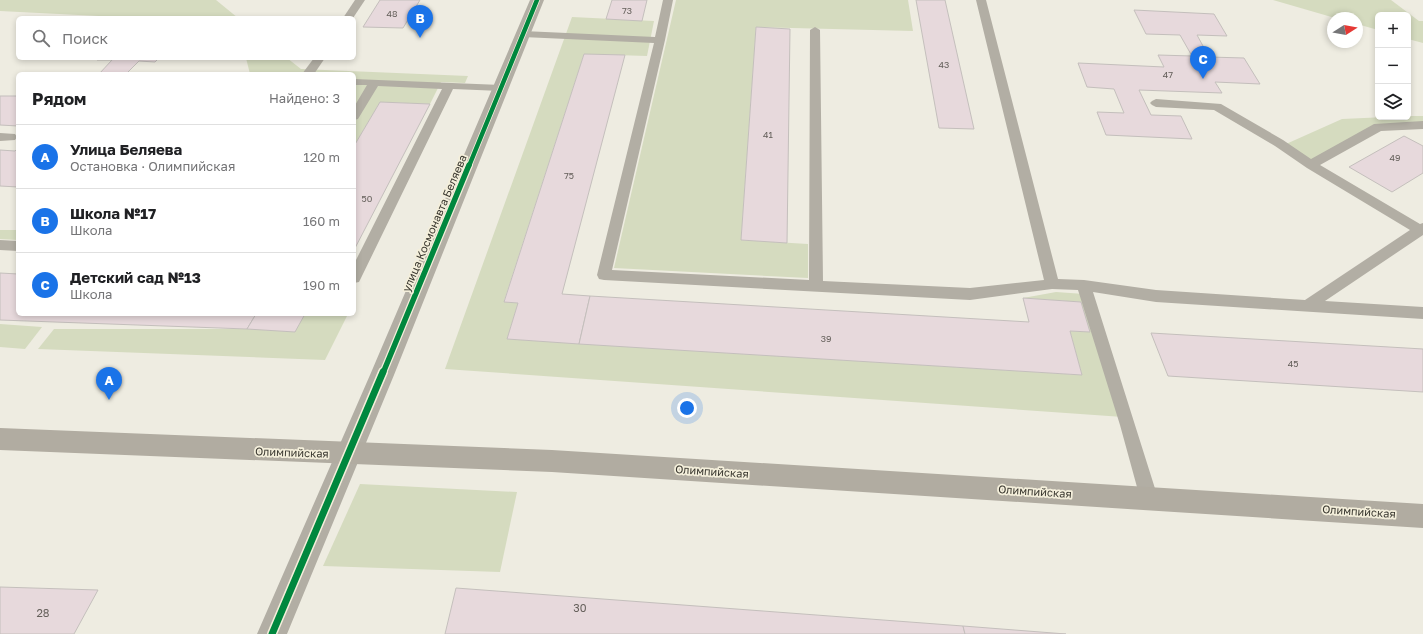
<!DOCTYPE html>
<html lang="ru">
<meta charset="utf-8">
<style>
body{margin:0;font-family:"Golos Text",sans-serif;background:#f6f6f6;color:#202124}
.controls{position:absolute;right:12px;top:12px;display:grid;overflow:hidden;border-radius:6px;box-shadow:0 2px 6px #0003}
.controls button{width:36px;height:36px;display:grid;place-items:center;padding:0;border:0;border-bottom:1px solid #e0e0e0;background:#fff;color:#202124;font:20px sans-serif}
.compass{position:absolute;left:1327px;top:12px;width:36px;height:36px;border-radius:50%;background:#fff;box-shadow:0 2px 6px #0003;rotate:79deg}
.you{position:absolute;left:687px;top:408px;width:14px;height:14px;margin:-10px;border:3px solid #fff;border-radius:50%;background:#1a73e8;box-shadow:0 0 0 6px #1a73e833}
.badge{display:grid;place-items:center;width:26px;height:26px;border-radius:50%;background:#1a73e8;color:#fff;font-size:13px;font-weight:700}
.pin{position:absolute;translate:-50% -33px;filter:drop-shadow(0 1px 2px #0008)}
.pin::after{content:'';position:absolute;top:21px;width:14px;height:12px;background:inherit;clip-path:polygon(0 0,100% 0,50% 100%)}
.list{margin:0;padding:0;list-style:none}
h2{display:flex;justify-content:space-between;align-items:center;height:52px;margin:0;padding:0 16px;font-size:17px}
h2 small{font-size:13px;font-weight:400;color:#757577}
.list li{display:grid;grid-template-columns:26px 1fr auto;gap:12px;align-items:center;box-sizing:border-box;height:64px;padding:0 16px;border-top:1px solid #e0e0e0}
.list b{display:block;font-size:15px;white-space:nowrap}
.list p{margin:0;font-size:13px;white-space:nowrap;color:#757577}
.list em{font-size:13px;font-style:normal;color:#757577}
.icon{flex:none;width:22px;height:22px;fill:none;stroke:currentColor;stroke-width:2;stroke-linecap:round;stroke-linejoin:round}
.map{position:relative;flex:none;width:1423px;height:634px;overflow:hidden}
.search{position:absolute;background:#fff;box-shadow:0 2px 6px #0003;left:16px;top:16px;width:340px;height:44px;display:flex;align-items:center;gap:10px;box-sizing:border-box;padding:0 14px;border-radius:6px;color:#757577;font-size:15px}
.panel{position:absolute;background:#fff;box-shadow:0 2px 6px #0003;left:16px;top:72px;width:340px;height:244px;border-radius:6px}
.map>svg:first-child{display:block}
</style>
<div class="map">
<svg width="1423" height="634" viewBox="0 0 1423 634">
<rect width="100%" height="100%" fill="#eeece1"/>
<g fill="#d5dbbf">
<path d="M0 0H216L238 18H138L0 11Z"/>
<path d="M676 0H908L913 31 756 27 741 240 808 244V278L614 268Z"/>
<path d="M1273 0H1391L1419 21H1423V43L1408 39V15H1378V30L1357 24V18H1335Z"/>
<path d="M572 17 654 21 647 56 584 54 504 301 518 303 507 339 1082 375 1070 331 1089 332 1081 302 1023 298 1056 292 1084 294 1123 417 445 369Z"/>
<path d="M246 58H287L301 69 468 76 465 83 441 82 430 104 380 102 354 146V74H250Z"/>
<path d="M1408 116H1423V123L1375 125 1310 161 1286 144 1342 119Z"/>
<path d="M0 230H18V240L0 239Z"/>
<path d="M305 314H348L325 360 38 349 54 329H247Z"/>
<path d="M0 324 42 327 25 349 0 347Z"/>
<path d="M360 484 517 492 500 572 323 566Z"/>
</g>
<g fill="#e7d9dc" stroke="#c4bfbc">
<path d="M380 0H420L403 28 363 27Z"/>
<path d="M612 0H647L642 21 606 19Z"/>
<path d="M916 0H945L974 129 939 128Z"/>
<path d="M1134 10 1214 14 1227 36 1197 35 1209 57 1244 58 1260 84 1215 82 1222 93 1139 90 1151 115 1181 116 1192 139 1106 135 1097 112 1124 113 1114 89 1087 87 1078 63 1164 67 1158 55 1192 56 1180 35 1146 34Z"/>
<path d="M756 27 790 29 787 243 741 240Z"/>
<path d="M584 54 625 55 562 294 590 296 579 344 507 339 518 303 504 302Z"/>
<path d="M98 58H159L155 62 139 61 126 74H99L112 60H97Z"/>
<path d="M0 96H18V126L0 125Z"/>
<path d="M380 102 430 104 354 250V146Z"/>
<path d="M1404 136 1423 146V173L1392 192 1349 167Z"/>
<path d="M18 148V187L0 186V150L15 151Z"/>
<path d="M0 273 18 274V314H256L247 329 0 320Z"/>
<path d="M590 296 1029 322 1023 298 1081 302 1090 332 1070 331 1082 375 579 344Z"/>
<path d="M256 314H305L295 332 247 329Z"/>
<path d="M1151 333 1423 349V392L1168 376Z"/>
<path d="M0 587 98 590 74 634H0Z"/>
<path d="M456 588 963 626 965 634H445Z"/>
<path d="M963 626 1066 634H965Z"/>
</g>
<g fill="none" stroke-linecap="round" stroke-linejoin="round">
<g fill="#b2aea4" fill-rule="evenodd">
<path d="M355 0H365L353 18H343Z"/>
<path d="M663 0H673L665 40 612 270 809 280 810 30 815 27 820 30 823 281 970 288 1044 280 976 0H986L1058 279 1084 280 1156 290 1305 300 1410 230 1307 168 1275 146 1214 110 1156 107 1152 105 1150 103 1152 101 1156 99 1221 104 1283 140 1311 159 1374 124 1423 121V129L1381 131 1320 165 1420 224 1423 223V235L1325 301 1423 307V319L1156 302 1093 292 1158 498 1155 504 1149 506 1143 504 1140 498 1120 425 1078 290 1052 289 970 300 604 280 599 279 597 275 654 43 523 37 518 34 523 31 655 37Z"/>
<path d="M314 58H325L314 74H302Z"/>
<path d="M354 79 501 85 505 86 507 88 505 90 501 91 453 89 361 278 359 282 354 283V264L442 89 378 86 358 119 354 120V107L367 85H354Z"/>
<path d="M0 133 15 134 17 137 15 140 0 141Z"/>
<path d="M0 240 18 241V251L0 250Z"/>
</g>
<path fill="#b2aea4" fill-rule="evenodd" d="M530 0H544L394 375 287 634H257L370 375Z"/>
<path fill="#b1aca1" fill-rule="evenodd" d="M0 428 552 450 1423 504V528L552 472 0 450Z"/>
<g stroke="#f4efdb" stroke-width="6">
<path id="cycleway-far2" d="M469 166 537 0"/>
</g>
<g stroke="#f4efdb" stroke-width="8">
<path id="cycleway-far1" d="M383 373 469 165"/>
</g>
<g stroke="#f4efdb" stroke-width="10">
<path id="cycleway" d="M272 634 383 372"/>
</g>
<use href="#cycleway-far2" stroke="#00873e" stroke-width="4.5"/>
<use href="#cycleway-far1" stroke="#00873e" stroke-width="5.5"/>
<use href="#cycleway" stroke="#00873e" stroke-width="7"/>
</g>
<g text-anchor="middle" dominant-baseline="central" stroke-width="3.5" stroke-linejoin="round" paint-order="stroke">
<g font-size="9" fill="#65605b">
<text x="627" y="10">73</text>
<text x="392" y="13">48</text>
<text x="944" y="64">43</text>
<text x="1168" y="74">47</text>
<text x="768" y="134">41</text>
<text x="1395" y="157">49</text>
<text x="569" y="175">75</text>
<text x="367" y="198">50</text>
<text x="826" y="338">39</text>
<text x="1293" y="363">45</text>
</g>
<g font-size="11" fill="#3a3830" stroke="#f4efdb">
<text transform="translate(434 223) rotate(-67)">улица Космонавта Беляева</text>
<text transform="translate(292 452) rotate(2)">Олимпийская</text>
<text transform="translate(712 471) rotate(4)">Олимпийская</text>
<text transform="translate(1035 491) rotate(4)">Олимпийская</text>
<text transform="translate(1359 511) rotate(4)">Олимпийская</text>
</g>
<g font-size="11" fill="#65605b">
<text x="580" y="607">30</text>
<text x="43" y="612">28</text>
</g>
</g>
</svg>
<div class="controls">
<button>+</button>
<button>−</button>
<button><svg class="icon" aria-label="layers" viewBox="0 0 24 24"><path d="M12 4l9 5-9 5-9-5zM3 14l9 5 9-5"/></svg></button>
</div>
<svg class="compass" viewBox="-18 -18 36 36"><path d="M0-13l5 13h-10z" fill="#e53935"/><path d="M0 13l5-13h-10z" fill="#757577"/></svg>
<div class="you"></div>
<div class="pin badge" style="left:109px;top:400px">A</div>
<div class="pin badge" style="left:420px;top:38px">B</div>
<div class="pin badge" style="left:1203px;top:79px">C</div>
<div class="search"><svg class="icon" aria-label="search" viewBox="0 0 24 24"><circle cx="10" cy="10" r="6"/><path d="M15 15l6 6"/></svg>Поиск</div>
<section class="panel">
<h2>Рядом<small>Найдено: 3</small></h2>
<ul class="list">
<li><span class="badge">A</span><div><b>Улица Беляева</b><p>Остановка · Олимпийская</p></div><em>120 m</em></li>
<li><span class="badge">B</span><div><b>Школа №17</b><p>Школа</p></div><em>160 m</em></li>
<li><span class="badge">C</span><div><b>Детский сад №13</b><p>Школа</p></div><em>190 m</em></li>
</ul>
</section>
</div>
